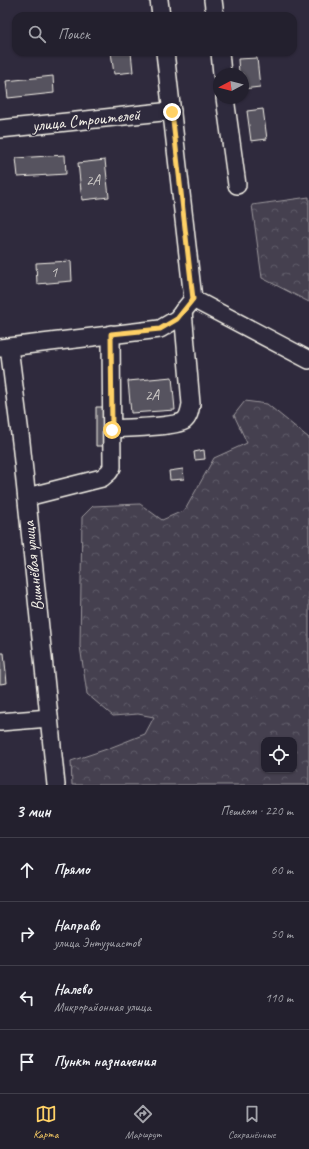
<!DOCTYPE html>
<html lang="ru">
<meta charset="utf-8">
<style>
body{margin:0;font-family:Caveat,sans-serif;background:#2f2d3a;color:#f1f3f6}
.controls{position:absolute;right:12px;bottom:12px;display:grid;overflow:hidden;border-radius:8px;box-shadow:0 1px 3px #0004}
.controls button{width:36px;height:36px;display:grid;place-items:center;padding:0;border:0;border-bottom:1px solid #403e4a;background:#23202e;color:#f1f3f6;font:20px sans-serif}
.compass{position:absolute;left:213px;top:68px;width:36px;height:36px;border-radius:50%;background:#23202e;box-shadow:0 1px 3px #0004;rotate:263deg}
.stop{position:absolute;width:12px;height:12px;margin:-9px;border:3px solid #ffd166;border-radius:50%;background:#fff}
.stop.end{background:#ffd166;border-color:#fff;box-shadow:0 1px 4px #0008}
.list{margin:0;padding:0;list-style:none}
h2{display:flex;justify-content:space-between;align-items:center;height:52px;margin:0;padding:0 16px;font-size:17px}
h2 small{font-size:13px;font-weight:400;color:#a3a3aa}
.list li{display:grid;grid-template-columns:26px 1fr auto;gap:12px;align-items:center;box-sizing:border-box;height:64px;padding:0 16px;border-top:1px solid #403e4a}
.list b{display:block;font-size:15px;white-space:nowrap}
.list p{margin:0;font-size:13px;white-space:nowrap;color:#a3a3aa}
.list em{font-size:13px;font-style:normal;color:#a3a3aa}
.icon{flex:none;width:22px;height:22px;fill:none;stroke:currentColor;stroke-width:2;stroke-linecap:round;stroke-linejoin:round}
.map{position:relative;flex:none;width:309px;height:785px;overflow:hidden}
.search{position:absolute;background:#23202e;box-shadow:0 1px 3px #0004;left:12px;right:12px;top:12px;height:44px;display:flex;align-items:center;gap:10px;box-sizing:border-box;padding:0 14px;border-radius:12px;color:#a3a3aa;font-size:15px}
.sheet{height:308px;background:#23202e}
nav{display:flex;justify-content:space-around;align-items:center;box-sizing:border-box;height:56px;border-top:1px solid #403e4a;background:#23202e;font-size:11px;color:#a3a3aa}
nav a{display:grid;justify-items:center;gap:2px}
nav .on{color:#ffd166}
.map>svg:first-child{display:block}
</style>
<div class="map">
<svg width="309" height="785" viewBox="0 0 309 785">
<defs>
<pattern id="forest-crowns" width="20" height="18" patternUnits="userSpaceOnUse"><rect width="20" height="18" fill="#454050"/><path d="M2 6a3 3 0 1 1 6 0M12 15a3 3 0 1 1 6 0" fill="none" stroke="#605c69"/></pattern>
</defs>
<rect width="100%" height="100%" fill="#2f2a3d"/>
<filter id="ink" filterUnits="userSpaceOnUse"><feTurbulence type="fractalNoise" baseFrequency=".025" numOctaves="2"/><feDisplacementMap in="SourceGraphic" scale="8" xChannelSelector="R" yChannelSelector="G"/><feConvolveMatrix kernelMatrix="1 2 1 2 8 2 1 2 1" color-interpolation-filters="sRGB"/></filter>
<g filter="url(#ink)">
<g fill="url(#forest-crowns)" stroke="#9c989c" fill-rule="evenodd">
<path d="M309 197V302L262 278 252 205Z"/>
<path d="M245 401 267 404 309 438V785H72L71 761 107 749 145 734 154 717 138 714 113 716 87 694 80 646 82 517 93 506 140 504 162 520 185 510 214 458 247 443 234 415ZM264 740H294V770H264Z"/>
</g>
<g fill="#56525f" stroke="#f4f1e8">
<path d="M111 52H131L133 72 114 74Z"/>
<path d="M257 58 260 87 243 89V74H239L238 59Z"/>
<path d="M53 76 54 93 8 98 6 81Z"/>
<path d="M263 109 267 139 251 141 247 111Z"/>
<path d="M65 155 66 174 18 177 16 158Z"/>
<path d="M105 160 109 197 82 200 78 163Z"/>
<path d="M71 261 72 281 37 284 36 263Z"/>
<path d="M172 377 175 410 131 413 128 381Z"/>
<path d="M96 407H108L109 446H96Z"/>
<path d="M204 450 205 459 195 460 194 452Z"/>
<path d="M183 469 184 479 170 480 169 471Z"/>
<path d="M0 653H4L7 683 0 684Z"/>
</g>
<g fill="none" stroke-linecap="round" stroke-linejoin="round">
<g stroke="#f4f1e8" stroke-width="20">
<g id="minor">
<path d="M159 0 161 16"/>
<path d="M213 0 215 16"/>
<path d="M165 52 193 299 309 360"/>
<path d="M220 52 222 74"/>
<path d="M225 98 237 185"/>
<path d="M0 129 172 111"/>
<path d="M9 347 21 442 56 785"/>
<path d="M0 348 160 329 177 319 193 299"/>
<path d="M112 429C125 428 174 427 184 421 189 417 190 410 191 404L183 311"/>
<path d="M27 497 102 478 109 472 112 467 111 334"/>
<path d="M0 722 49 718"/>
</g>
</g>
<use href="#minor" stroke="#2f2a3d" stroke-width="17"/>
</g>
</g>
<g fill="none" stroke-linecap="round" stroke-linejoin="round" filter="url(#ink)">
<path stroke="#ffd166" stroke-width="5" d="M112 430 111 334 160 329 177 319 193 299 172 112"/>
</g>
<g text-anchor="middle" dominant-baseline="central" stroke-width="3" stroke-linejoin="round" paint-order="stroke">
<g font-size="15" fill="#ccc9c6">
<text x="93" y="180">2А</text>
<text x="54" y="272">1</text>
<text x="152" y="395">2А</text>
</g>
<g font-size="17" fill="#f4f1e8" stroke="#2f2a3d">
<text transform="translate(86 120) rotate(-6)">улица Строителей</text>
<text transform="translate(33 566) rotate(-96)">Вишнёвая улица</text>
</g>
</g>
</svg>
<div class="controls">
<button><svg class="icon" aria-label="locate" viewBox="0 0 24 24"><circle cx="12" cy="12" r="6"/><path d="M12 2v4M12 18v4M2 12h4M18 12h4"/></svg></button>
</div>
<svg class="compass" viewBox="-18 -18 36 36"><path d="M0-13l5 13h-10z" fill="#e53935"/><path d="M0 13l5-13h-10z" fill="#a3a3aa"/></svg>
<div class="stop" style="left:112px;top:430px"></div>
<div class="stop end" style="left:172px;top:112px"></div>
<div class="search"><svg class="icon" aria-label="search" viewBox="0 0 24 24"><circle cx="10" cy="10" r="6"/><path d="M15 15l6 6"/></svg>Поиск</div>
</div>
<section class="sheet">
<h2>3 мин<small>Пешком · 220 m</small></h2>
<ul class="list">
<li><svg class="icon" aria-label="ahead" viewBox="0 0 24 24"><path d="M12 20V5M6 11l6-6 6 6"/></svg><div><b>Прямо</b></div><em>60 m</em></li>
<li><svg class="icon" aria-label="right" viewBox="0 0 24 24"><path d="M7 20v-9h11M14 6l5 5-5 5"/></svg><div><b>Направо</b><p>улица Энтузиастов</p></div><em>50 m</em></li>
<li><svg class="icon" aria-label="left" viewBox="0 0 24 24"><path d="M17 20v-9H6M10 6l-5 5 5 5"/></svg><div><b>Налево</b><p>Микрорайонная улица</p></div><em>110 m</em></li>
<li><svg class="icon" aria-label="arrive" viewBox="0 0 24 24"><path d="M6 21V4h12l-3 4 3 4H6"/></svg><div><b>Пункт назначения</b></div></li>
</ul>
</section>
<nav>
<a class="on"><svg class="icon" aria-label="map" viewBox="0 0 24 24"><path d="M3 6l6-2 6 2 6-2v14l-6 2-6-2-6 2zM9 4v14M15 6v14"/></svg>Карта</a>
<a><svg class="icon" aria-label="directions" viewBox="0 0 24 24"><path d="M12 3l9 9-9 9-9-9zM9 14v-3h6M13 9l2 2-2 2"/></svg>Маршрут</a>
<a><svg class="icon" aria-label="saved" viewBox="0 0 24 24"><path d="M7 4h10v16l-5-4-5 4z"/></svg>Сохранённые</a>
</nav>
